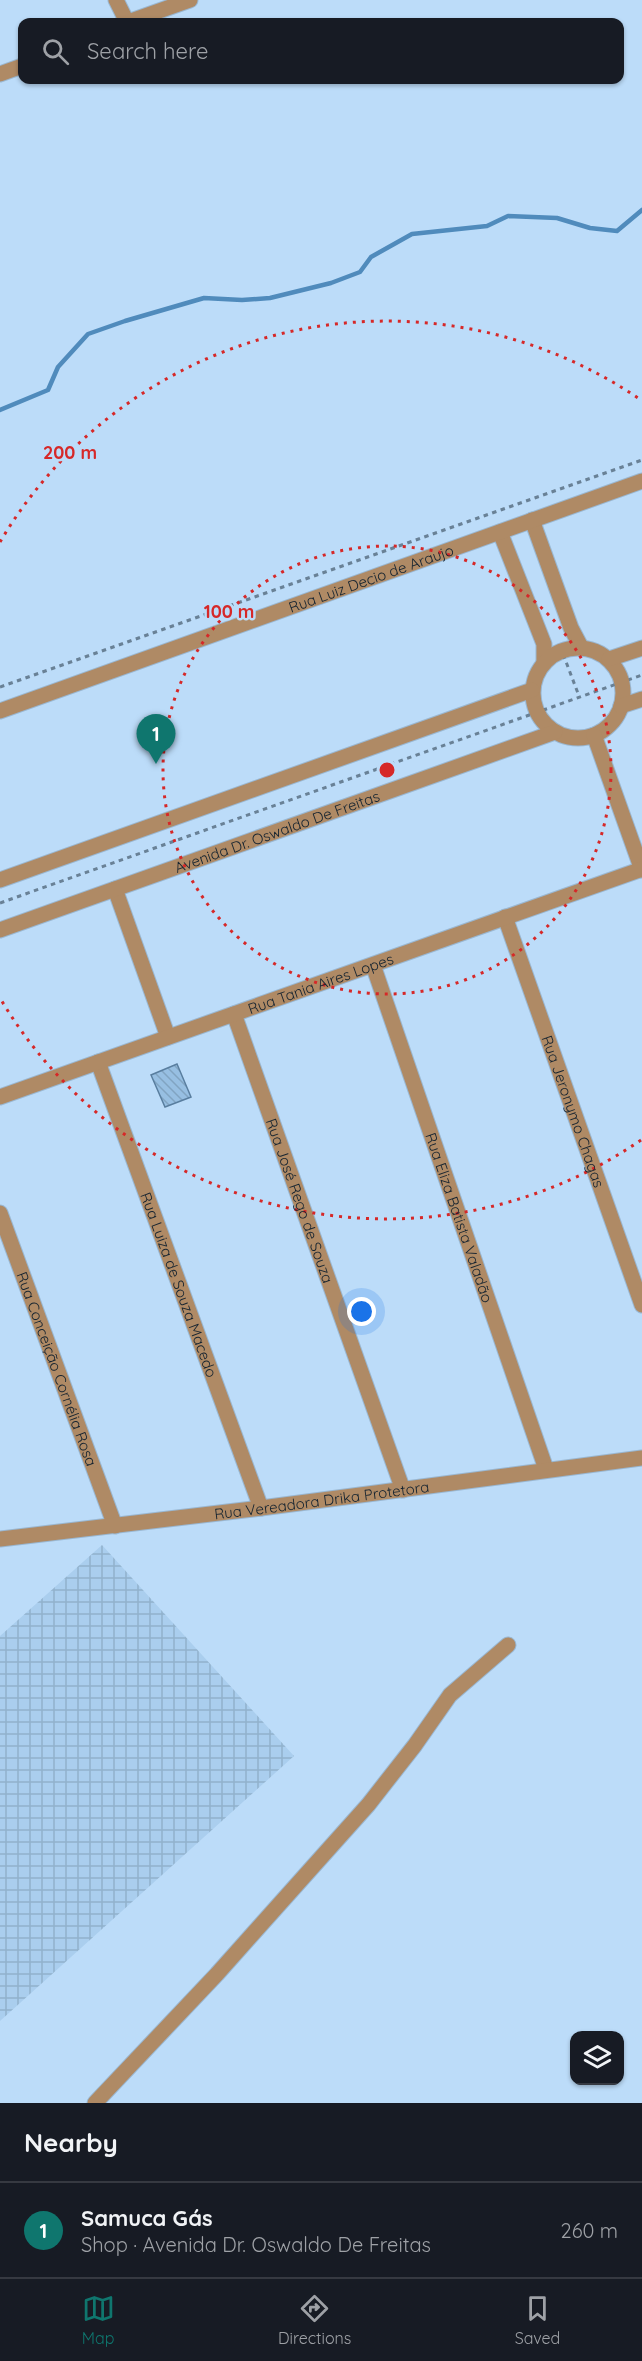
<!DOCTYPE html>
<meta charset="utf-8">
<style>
body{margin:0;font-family:Quicksand,sans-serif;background:#20242c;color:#f1f3f6}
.controls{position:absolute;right:18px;bottom:18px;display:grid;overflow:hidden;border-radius:12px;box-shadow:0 2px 4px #0004}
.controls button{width:54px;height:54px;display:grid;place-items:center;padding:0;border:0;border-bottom:2px solid #363941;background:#171b24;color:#f1f3f6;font:30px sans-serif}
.you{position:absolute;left:362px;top:1312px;width:21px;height:21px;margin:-15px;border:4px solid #fff;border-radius:50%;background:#1a73e8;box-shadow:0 0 0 9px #1a73e833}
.badge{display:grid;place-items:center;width:39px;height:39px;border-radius:50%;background:#0f766e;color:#fff;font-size:20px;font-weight:700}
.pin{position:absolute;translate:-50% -50px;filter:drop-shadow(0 2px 3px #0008)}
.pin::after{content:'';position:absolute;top:32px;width:21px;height:18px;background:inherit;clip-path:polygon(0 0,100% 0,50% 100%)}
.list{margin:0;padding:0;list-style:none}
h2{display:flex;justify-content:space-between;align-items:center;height:78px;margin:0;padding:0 24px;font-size:26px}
h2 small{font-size:20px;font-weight:400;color:#9ea1a6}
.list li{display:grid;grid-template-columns:39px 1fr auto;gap:18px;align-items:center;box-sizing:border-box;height:96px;padding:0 24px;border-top:2px solid #363941}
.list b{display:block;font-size:22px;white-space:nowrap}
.list p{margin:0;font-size:20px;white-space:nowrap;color:#9ea1a6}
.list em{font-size:20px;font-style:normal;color:#9ea1a6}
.icon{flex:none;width:33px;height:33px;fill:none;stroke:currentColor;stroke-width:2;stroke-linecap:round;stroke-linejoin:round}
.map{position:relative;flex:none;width:642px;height:2103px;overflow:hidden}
.search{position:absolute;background:#171b24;box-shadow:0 2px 4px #0004;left:18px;right:18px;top:18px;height:66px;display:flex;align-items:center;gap:15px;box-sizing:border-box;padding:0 21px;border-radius:12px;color:#9ea1a6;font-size:22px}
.sheet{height:174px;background:#171b24}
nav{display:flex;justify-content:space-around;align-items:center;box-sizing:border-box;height:84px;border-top:2px solid #363941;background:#171b24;font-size:16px;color:#9ea1a6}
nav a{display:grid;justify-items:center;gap:3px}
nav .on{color:#0f766e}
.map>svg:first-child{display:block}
</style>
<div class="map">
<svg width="642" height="2103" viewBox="0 0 642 2103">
<defs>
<pattern id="industrial-grid" width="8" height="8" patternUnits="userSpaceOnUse" patternTransform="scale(1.5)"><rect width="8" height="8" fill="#aaceee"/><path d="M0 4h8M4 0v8" fill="none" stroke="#91b1cc"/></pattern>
<pattern id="building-back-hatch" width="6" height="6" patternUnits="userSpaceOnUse" patternTransform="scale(1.5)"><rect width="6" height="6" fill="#97bfe2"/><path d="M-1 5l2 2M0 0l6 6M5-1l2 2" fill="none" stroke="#81a4c2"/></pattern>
</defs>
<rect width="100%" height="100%" fill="#bcdcf9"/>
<path fill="url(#industrial-grid)" d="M102 1545 294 1756 0 2021V1636Z"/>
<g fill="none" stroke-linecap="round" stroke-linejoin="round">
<path stroke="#508bbc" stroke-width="4.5" d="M0 410 48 390 58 367 88 334 125 321 204 298 242 300 270 298 331 283 360 272 371 257 412 234 487 226 508 216 557 218 590 228 617 231 642 210"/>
</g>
<path fill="url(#building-back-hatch)" stroke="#597e9f" stroke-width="1.5" d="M177 1064 191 1097 165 1107 151 1075Z"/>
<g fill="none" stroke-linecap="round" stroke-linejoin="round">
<g stroke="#9ab7d1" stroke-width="17">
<g id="minor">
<path d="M116 0 127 22"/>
<path d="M128 22 190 0"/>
<path d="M0 74 22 66"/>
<path d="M532 520 571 628 581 647"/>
<path d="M500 532 544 644V662"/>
<circle cx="578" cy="693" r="45"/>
<path d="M609 659 642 648"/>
<path d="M621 706 642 699"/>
<path id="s1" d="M0 711 642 481"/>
<path d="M594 735 642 870"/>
<path d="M0 880 532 690"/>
<path d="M115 889 168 1037"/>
<path id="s2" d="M505 917 642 1305"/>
<path id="s3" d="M0 930 555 732"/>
<path id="s4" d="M373 965 546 1469"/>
<path id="s5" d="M234 1014 403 1490"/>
<path id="s6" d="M98 1062 261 1508"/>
<path id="s7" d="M0 1097 642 869"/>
<path id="s8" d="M0 1213 115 1526"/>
<path id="s9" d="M0 1539 261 1508 642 1458"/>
<path d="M95 2103 217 1974 368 1805 415 1745 450 1695 508 1645"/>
</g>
</g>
<g stroke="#698196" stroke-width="3" stroke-dasharray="4.5 4.5" stroke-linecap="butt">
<path d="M560 646 579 696"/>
<path d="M0 687 642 460"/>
<path d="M0 903 642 675"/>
</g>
<use href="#minor" stroke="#af8a65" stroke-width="15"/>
</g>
<g fill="none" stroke="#d62828" stroke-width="3" stroke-dasharray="3 6">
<circle cx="387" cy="770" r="224"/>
<path d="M641 1140A449 449 0 0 1 0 998M0 542A449 449 0 0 1 641 400"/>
</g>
<g text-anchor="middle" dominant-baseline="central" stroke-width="5" stroke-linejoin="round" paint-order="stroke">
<g font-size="15" fill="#142330" stroke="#bcdcf9">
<text stroke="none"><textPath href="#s1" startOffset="394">Rua Luiz Decio de Araujo</textPath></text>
<text stroke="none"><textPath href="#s3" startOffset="294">Avenida Dr. Oswaldo De Freitas</textPath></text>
<text stroke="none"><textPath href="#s7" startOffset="340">Rua Tania Aires Lopes</textPath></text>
<text stroke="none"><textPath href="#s2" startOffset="206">Rua Jeronymo Chagas</textPath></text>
<text stroke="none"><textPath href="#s5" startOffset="198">Rua José Rego de Souza</textPath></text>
<text stroke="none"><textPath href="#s4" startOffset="267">Rua Eliza Batista Valadão</textPath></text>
<text stroke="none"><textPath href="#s6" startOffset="237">Rua Luiza de Souza Macedo</textPath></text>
<text stroke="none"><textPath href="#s8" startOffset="166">Rua Conceição Cornélia Rosa</textPath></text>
<text stroke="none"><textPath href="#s9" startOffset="324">Rua Vereadora Drika Protetora</textPath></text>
</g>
</g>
<circle cx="387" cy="770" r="9" fill="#d62828" stroke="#bcdcf9" stroke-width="3"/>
<g font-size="18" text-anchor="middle" font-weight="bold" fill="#d62828" stroke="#bcdcf9" stroke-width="5" stroke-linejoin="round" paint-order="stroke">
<text x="70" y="459">200 m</text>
<text x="229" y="618">100 m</text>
</g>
</svg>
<div class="controls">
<button><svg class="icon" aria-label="layers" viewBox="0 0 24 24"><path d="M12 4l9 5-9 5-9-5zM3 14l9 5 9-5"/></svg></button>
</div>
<div class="you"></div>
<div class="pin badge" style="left:156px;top:764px">1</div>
<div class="search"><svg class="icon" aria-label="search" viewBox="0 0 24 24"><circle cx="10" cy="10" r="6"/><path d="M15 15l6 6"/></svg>Search here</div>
</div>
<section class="sheet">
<h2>Nearby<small></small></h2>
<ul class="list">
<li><span class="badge">1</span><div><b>Samuca Gás</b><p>Shop · Avenida Dr. Oswaldo De Freitas</p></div><em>260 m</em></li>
</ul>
</section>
<nav>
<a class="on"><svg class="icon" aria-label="map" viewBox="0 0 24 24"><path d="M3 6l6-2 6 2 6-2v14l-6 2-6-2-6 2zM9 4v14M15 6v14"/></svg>Map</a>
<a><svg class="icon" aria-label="directions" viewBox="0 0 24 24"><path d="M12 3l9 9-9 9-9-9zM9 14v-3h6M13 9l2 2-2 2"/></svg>Directions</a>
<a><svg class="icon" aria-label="saved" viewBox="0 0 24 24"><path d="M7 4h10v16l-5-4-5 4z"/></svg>Saved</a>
</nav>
